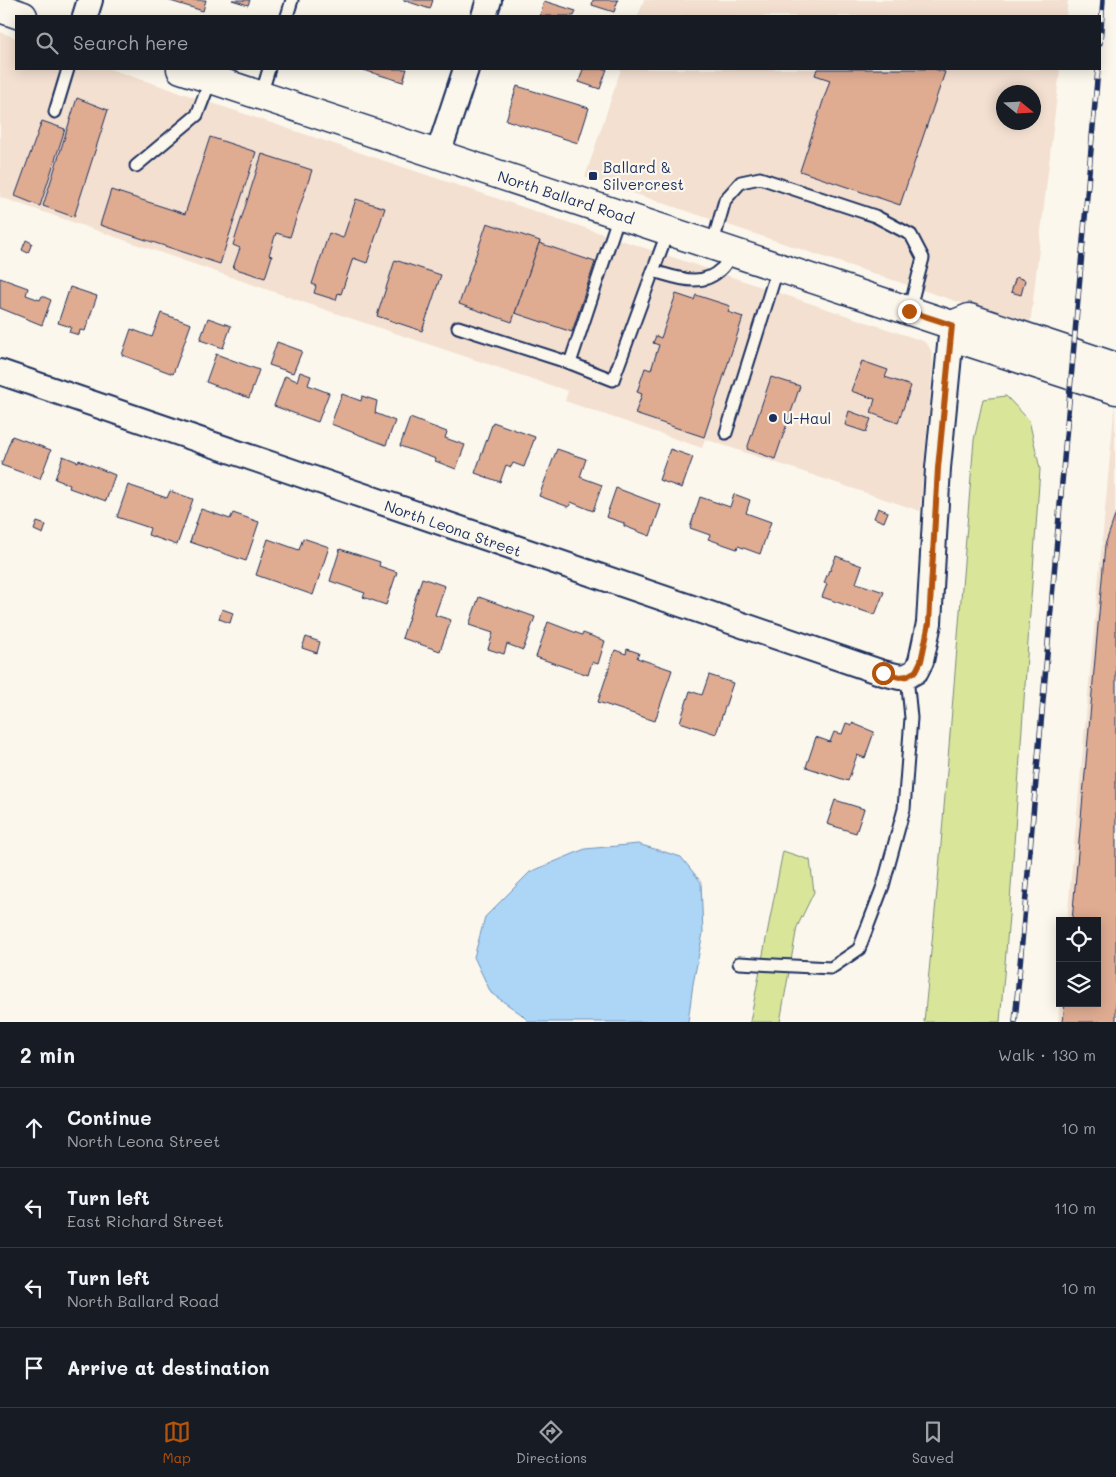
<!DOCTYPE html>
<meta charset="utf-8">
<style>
body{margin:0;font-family:Mali,sans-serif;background:#242831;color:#f1f3f6}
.controls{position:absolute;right:15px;bottom:15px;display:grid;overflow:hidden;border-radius:0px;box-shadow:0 2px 12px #0003}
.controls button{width:45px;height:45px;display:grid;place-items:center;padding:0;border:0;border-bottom:1px solid #363941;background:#171b24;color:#f1f3f6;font:25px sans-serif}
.compass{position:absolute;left:996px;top:85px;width:45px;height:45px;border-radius:50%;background:#171b24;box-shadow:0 2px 12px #0003;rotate:108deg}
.stop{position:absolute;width:15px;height:15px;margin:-11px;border:4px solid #b45309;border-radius:50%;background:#fff}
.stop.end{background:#b45309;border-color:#fff;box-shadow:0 1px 5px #0008}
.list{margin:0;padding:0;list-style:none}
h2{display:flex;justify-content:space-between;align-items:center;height:65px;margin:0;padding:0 20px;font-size:21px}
h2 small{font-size:16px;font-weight:400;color:#9ea1a6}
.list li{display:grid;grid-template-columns:32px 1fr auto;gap:15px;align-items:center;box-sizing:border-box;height:80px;padding:0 20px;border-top:1px solid #363941}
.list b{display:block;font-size:19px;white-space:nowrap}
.list p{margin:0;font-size:16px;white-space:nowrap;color:#9ea1a6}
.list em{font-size:16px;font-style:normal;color:#9ea1a6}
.icon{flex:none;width:28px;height:28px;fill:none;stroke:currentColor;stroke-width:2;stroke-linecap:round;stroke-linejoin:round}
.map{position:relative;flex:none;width:1116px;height:1022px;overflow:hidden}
.search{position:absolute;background:#171b24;box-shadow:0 2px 12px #0003;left:15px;right:15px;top:15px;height:55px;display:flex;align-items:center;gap:12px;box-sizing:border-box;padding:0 18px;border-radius:0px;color:#9ea1a6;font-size:19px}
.sheet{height:385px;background:#171b24}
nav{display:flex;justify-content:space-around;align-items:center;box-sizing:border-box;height:70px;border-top:1px solid #363941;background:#171b24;font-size:14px;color:#9ea1a6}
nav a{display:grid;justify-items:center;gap:2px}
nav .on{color:#b45309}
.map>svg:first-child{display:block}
</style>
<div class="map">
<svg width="1116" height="1022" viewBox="0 0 1116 1022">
<rect width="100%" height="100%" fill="#fbf7ec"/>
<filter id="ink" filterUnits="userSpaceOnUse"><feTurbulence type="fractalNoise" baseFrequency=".02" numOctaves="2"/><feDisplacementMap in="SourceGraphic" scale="10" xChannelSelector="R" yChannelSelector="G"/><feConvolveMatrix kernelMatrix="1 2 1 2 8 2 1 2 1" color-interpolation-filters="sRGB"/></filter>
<g filter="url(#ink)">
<g fill="#f3e0d1" fill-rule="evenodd">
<path d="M644 0H1068L1066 16H638Z"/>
<path d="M0 32 16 38V69H110L923 341 928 345 932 353 933 363 920 511 705 439 702 448 565 401 568 391 332 312 0 197Z"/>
<path d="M621 69H1060L1030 326 585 177ZM1004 92H1034V122H1004Z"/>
<path d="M1115 402 1116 1022H1058L1060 1000V1003H1097V921H1067Z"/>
</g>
<g fill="#d9e699" stroke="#7a8a7c">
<path d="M1006 396 1029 420 1040 469 1009 916 1000 1022H924L938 881 974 440 983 399Z"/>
<path d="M783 851 810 860 814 892 797 927 780 1022H750Z"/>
</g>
<path fill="#acd5f6" stroke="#7293b9" d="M638 844 681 857 701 882 703 933 693 984 688 1022H529L521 1014 491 993 474 957 485 917 530 872 585 849Z"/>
<g fill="#dfac92" stroke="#1b2f5e">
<path d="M167 0H206L203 11Z"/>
<path d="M232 0H250L248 5Z"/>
<path d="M403 0H433L430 9Z"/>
<path d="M593 0H618L614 12 592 5Z"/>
<path d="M544 1 576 11 574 16H540Z"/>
<path d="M360 69H407L403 82Z"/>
<path d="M583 69H607L600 89 579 82Z"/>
<path d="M817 69H934L945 72 900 205 800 171 830 80 815 75Z"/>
<path d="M517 86 589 108 578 143 506 120Z"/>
<path d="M77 98 108 110 74 217 43 206Z"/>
<path d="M42 121 65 129 40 206 15 196Z"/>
<path d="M210 137 256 152 220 264 100 225 111 190 185 214Z"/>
<path d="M262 154 312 170 290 237 276 233 269 255 272 256 265 278 233 268 240 248 233 245Z"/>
<path d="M356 199 385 208 367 263 353 258 341 294 338 293 336 300 314 293 316 286 312 284 329 233 343 238Z"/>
<path d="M487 223 540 241 512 322 459 304Z"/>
<path d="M26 240 32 243 28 253 22 250Z"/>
<path d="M539 243 595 262 572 332 515 313Z"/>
<path d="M395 260 441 275 422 331 377 316Z"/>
<path d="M1016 277 1025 280 1021 295 1011 292Z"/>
<path d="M0 278 28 288 26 295 40 300 42 296 51 300 42 325 0 308Z"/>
<path d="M70 287 97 296 85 331 80 330 79 335 69 332 71 327 58 323Z"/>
<path d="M676 294 694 300 696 295 730 306 728 312 743 317 704 437 635 414 642 394 637 392 645 368 651 370 659 345 653 343 656 336 661 338Z"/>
<path d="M161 313 191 324 173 374 122 355 131 329 152 337Z"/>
<path d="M208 318 231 326 223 348 200 340Z"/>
<path d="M277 342 302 351 293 373 269 365Z"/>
<path d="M216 354 259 370 249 398 206 382Z"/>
<path d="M862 361 888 370 885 377 911 386 898 423 871 413 875 399 851 391Z"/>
<path d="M300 372 311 376 308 385 329 393 318 422 274 406 285 376 297 381Z"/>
<path d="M771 377 800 386 775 459 747 449Z"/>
<path d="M342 394 361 401 362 396 377 401 375 413 395 421 386 445 331 424Z"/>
<path d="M849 411 871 419 866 432 845 425Z"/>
<path d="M410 418 447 432 445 438 465 445 456 469 435 461 436 459 400 446Z"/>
<path d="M493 422 535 437 524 467 513 463 511 467 506 465 500 482 475 473Z"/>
<path d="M12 436 51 450 40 479 1 465Z"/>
<path d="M557 449 586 459 580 477 602 485 593 511 571 502 569 507 539 496Z"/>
<path d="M670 449 693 457 682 488 659 480Z"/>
<path d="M63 456 78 462 79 460 115 475 106 501 69 488 70 485 55 479Z"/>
<path d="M128 485 167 498 170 491 193 499 177 545 148 535 150 528 117 517Z"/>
<path d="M616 488 661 505 650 536 624 526V523L606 517Z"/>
<path d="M734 494 750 500 746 513 771 522 760 554 738 546 737 549 708 539 710 535 690 528 700 497 730 507Z"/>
<path d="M878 508 888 512 884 522 874 518Z"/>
<path d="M201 509 230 519 233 513 259 522 246 561 190 542Z"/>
<path d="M1116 513V1022H1063L1065 1003H1097V921H1072L1105 545Z"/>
<path d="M37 522 46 525 43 534 34 530Z"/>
<path d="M303 538 329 547 313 595 256 575 268 539 299 550Z"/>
<path d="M340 549 380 562 379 566 397 572 386 605 363 597 365 593 330 581Z"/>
<path d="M836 556 862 566 856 583 884 592 875 615 822 597 827 584 824 583 829 570 830 571Z"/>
<path d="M422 578 445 586 435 615 451 620 440 651 402 638Z"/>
<path d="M479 597 535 617 523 650 507 644 504 654 488 649 493 633 469 625Z"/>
<path d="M222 609 233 613 230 623 219 619Z"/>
<path d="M548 622 582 635 583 633 605 641 598 664 592 662 588 675 536 657Z"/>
<path d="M306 637 320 642 317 653 302 648Z"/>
<path d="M627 649 639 653 637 658 672 670 655 721 598 702 615 650 626 654Z"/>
<path d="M709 675 733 683 716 734 680 722 690 691 702 695Z"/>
<path d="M846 723 852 725V723L874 732 865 758 857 755 848 781 806 767 816 737 830 742 834 732 842 734Z"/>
<path d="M835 800 864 809 856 833 827 824Z"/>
</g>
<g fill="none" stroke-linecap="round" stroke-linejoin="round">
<g stroke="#1b2f5e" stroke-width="15">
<g id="service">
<path d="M287 16 292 0"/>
<path d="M261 95 269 69"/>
<path d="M55 112 68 69"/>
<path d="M136 166 197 115 211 79"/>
<path d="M668 231 653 271C676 277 701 289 721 269 726 265 729 257 732 252"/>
<path d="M712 246 725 200 741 182 760 178 875 216 911 235 923 258 909 311"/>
<path d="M458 327 570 363 613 380 653 271"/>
<path d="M570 363 619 215"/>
<path d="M726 433 778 267"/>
<path d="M739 963 831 968 859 949 883 886 904 809 911 718 907 676"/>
</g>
</g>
<g stroke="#1b2f5e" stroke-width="28">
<g id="minor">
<path d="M85 16 90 0"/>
<path d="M484 16 489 0"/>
<path d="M438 154 466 69"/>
<path d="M0 372 883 673 900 677 907 676 916 671 921 661 929 623 938 468 952 325"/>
</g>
</g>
<g stroke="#1b2f5e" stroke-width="31">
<g id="secondary">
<path d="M0 8 23 16"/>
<path d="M181 69 952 325 962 340 1116 390"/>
<path d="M952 325 969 318 1116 367"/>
</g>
</g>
<use href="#service" stroke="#fbf7ec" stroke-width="11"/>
<use href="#minor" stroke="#fbf7ec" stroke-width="24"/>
<use href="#secondary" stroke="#fbf7ec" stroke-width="28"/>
<g stroke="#1b2f5e" stroke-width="5.5">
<g id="rail">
<path d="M1100 43 1103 0"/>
<path d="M1015 1022 1098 69"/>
</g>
</g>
<use href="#rail" stroke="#fbf7ec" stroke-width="4" stroke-dasharray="11" stroke-linecap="butt"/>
</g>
</g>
<g fill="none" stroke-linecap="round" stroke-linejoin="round" filter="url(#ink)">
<path stroke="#b45309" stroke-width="6" d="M883 673 900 677 907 676 916 671 921 661 929 623 938 468 952 325 909 311"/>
</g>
<g fill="#1b2f5e" stroke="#fbf7ec" stroke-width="2">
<rect x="588" y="171" width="10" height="10" rx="2.5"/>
<circle cx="773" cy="418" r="5"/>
</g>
<g text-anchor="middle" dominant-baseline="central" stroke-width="4.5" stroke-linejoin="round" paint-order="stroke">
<g font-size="15" fill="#1b2f5e" stroke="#fbf7ec" text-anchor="start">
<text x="603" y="167">Ballard &amp;<tspan x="603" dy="17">Silvercrest</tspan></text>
<text x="783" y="418">U-Haul</text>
</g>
<g font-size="15" fill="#1b2f5e" stroke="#fbf7ec">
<text transform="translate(566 197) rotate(18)">North Ballard Road</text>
<text transform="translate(453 528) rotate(19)">North Leona Street</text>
</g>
</g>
</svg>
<div class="controls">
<button><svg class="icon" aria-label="locate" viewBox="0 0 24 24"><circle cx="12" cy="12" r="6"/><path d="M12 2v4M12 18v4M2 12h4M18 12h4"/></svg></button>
<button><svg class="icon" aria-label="layers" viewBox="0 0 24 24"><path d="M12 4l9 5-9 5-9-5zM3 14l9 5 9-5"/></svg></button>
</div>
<svg class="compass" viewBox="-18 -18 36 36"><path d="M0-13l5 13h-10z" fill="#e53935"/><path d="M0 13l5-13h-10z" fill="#9ea1a6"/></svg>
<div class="stop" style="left:883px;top:673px"></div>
<div class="stop end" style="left:909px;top:311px"></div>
<div class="search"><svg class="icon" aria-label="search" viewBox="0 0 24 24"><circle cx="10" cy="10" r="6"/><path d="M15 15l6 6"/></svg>Search here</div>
</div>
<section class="sheet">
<h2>2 min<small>Walk · 130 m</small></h2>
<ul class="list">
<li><svg class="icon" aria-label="ahead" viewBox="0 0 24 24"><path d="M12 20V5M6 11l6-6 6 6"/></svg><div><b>Continue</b><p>North Leona Street</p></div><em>10 m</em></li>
<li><svg class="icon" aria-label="left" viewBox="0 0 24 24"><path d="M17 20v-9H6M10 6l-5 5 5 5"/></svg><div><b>Turn left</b><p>East Richard Street</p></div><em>110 m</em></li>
<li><svg class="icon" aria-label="left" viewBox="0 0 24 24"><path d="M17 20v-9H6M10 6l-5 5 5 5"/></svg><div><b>Turn left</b><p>North Ballard Road</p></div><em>10 m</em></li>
<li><svg class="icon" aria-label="arrive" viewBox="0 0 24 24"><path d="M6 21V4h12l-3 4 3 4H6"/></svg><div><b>Arrive at destination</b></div></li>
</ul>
</section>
<nav>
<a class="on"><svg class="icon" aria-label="map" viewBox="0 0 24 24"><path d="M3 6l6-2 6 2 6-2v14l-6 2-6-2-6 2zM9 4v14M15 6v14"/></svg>Map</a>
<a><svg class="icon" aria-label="directions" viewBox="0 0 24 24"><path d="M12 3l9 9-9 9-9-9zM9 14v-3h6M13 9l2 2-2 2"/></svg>Directions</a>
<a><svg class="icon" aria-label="saved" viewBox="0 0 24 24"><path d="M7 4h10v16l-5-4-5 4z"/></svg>Saved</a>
</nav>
